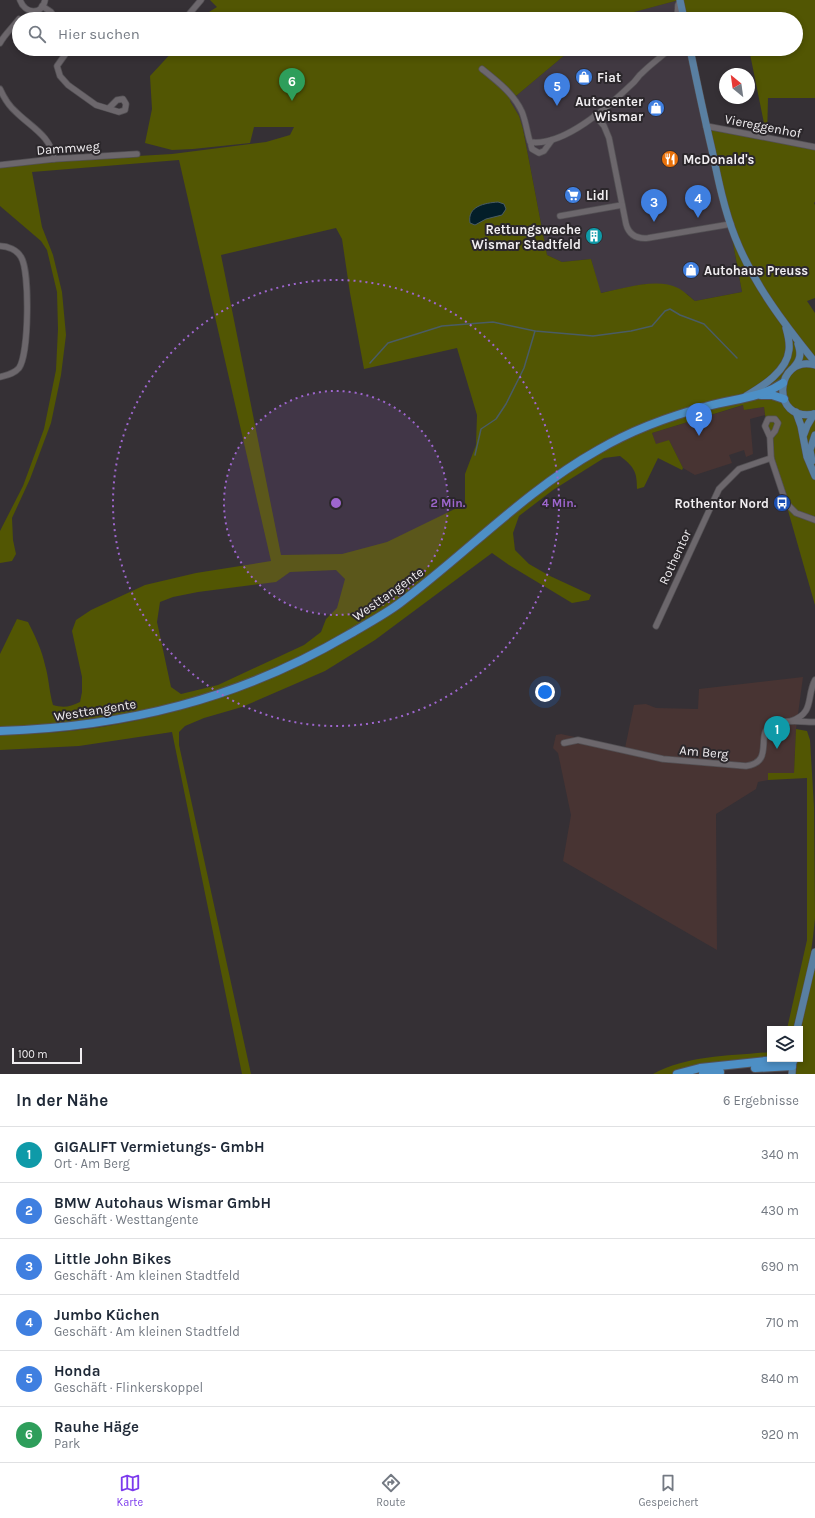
<!DOCTYPE html>
<html lang="de">
<meta charset="utf-8">
<style>
body{margin:0;font-family:Karla,sans-serif;background:#f6f6f7;color:#1f2937}
.controls{position:absolute;right:12px;bottom:12px;display:grid;overflow:hidden;border-radius:0px;box-shadow:0 2px 6px #0003}
.controls button{width:36px;height:36px;display:grid;place-items:center;padding:0;border:0;border-bottom:1px solid #e0e1e3;background:#fff;color:#1f2937;font:20px sans-serif}
.compass{position:absolute;left:719px;top:68px;width:36px;height:36px;border-radius:50%;background:#fff;box-shadow:0 2px 6px #0003;rotate:331deg}
.scale{position:absolute;left:12px;bottom:10px;width:70px;box-sizing:border-box;padding-left:4px;border:2px solid #f1eef1;border-top:0;font-size:11px;line-height:14px;white-space:nowrap;color:#f1eef1;-webkit-text-stroke:3px #2b272b;paint-order:stroke}
.you{position:absolute;left:545px;top:692px;width:14px;height:14px;margin:-10px;border:3px solid #fff;border-radius:50%;background:#1a73e8;box-shadow:0 0 0 6px #1a73e833}
.badge{display:grid;place-items:center;width:26px;height:26px;border-radius:50%;background:#7c3aed;color:#fff;font-size:13px;font-weight:700}
.pin{position:absolute;translate:-50% -33px;filter:drop-shadow(0 1px 2px #0008)}
.pin::after{content:'';position:absolute;top:21px;width:14px;height:12px;background:inherit;clip-path:polygon(0 0,100% 0,50% 100%)}
.list{margin:0;padding:0;list-style:none}
h2{display:flex;justify-content:space-between;align-items:center;height:52px;margin:0;padding:0 16px;font-size:17px}
h2 small{font-size:13px;font-weight:400;color:#747a83}
.list li{display:grid;grid-template-columns:26px 1fr auto;gap:12px;align-items:center;box-sizing:border-box;height:56px;padding:0 16px;border-top:1px solid #e0e1e3}
.list b{display:block;font-size:15px;white-space:nowrap}
.list p{margin:0;font-size:13px;white-space:nowrap;color:#747a83}
.list em{font-size:13px;font-style:normal;color:#747a83}
.icon{flex:none;width:22px;height:22px;fill:none;stroke:currentColor;stroke-width:2;stroke-linecap:round;stroke-linejoin:round}
.map{position:relative;flex:none;width:815px;height:1074px;overflow:hidden}
.search{position:absolute;background:#fff;box-shadow:0 2px 6px #0003;left:12px;right:12px;top:12px;height:44px;display:flex;align-items:center;gap:10px;box-sizing:border-box;padding:0 14px;border-radius:22px;color:#747a83;font-size:15px}
.sheet{height:388px;background:#fff}
nav{display:flex;justify-content:space-around;align-items:center;box-sizing:border-box;height:56px;border-top:1px solid #e0e1e3;background:#fff;font-size:11px;color:#747a83}
nav a{display:grid;justify-items:center;gap:2px}
nav .on{color:#7c3aed}
.map>svg:first-child{display:block}
</style>
<div class="map">
<svg width="815" height="1074" viewBox="0 0 815 1074">
<rect width="100%" height="100%" fill="#353035"/>
<g fill="#483433">
<path d="M744 405V410L764 407 765 415 750 419 753 454 746 457 744 450 729 455 732 463 695 475 683 468 669 440 656 445 652 433Z"/>
<path d="M803 677 796 729 794 773H768V780L758 782 756 789 716 814 717 950 563 861 571 815 558 753 553 748 556 735 561 734 625 748 634 705 646 704 656 708 698 709 699 689Z"/>
</g>
<g fill="#413942">
<path d="M679 0 684 19H607L610 18Z"/>
<path d="M572 49H690L727 211 742 292 695 301 687 294 645 284 600 293 591 259 562 262 547 255 523 129 510 101Z"/>
</g>
<g fill="#525603" fill-rule="evenodd">
<path d="M210 0H679L608 19H202L209 12 217 7Z"/>
<path d="M680 0H815V98H768L767 138 815 147V202L814 203 815 205V298L807 301 815 313V435L813 439 815 442V605L785 500 771 458 764 407 744 410 743 405 652 433 656 444 669 440 683 468 682 470 658 458 644 487 637 489C637 471 634 467 620 456L604 458 553 490 519 516 513 533 515 550 529 564 550 576 591 595 589 600 572 603 509 565 492 553 375 640 325 671 242 707 204 718 185 726 179 732V745L251 1074H242L172 732 79 746 0 750V734C129 737 277 690 383 618 418 594 450 568 482 541 500 525 518 510 536 495 562 476 589 459 617 444 628 438 640 434 650 428L649 426C624 438 597 448 574 464 511 506 459 561 398 604 383 615 367 624 351 633 265 683 172 715 74 727 49 730 25 730 0 731V654L17 619 28 622C35 636 42 650 45 665 49 678 49 692 53 705 63 708 70 707 80 702L82 692V677L72 631 76 620 91 610 145 585 196 573 271 561 179 160 32 172 42 227 53 255 62 292 66 335 61 375 51 423 30 479 12 518 13 540 16 554 12 561 0 563V531L23 486 44 429 56 370 58 329 57 292 47 250 41 241 0 206V168L52 161 172 154 266 142 290 135 294 127H254L250 143 193 149 172 150 145 143 152 109 150 76 175 49H572L510 101 519 116 523 129 547 255 562 262 591 259 601 293C622 289 657 277 678 288 684 291 690 297 695 301L742 292 730 227 715 170 708 127 767 138 749 49H796V19H684ZM336 228 342 239 350 293 364 369 457 348 477 415 476 445 465 474V504L387 542 342 554 281 555 221 255ZM336 570 345 579 337 608 326 619 321 632 304 645 218 685 181 694 171 687 157 622 160 602 173 597 198 592 276 582 290 572Z"/>
<path d="M796 729 807 731 810 740 814 807 815 918 813 937 809 966 793 1029H787L807 940V778L768 780V773H794Z"/>
<path d="M815 959V1074H796L797 1059H800V1032Z"/>
<path d="M770 1052V1059L672 1074H653C688 1055 731 1056 770 1052Z"/>
</g>
<path fill="#031e29" stroke="#4a5c65" d="M498 202 504 204 506 209 502 215 486 219 475 225 470 223C467 206 485 203 498 202Z"/>
<g fill="none" stroke-linecap="round" stroke-linejoin="round">
<g stroke="#4a5c65" stroke-width="1.5">
<path d="M370 363 388 343 442 326 493 322 535 331 593 336 631 331 652 326 665 311 670 309 680 315 704 324 737 358"/>
<path d="M475 455 481 429 496 419 506 404 524 368 535 331"/>
</g>
<g stroke="#535054" stroke-width="7">
<g id="minor">
<path d="M20 0C25 14 42 16 45 0"/>
<path d="M42 6 51 12 56 19"/>
<path d="M185 19 201 0"/>
<path d="M677 19 678 5 680 1"/>
<path d="M0 43C5 34 13 27 19 19"/>
<path d="M69 49 57 66 60 76 68 85 96 105 119 112 125 110 126 104 123 99 117 100 109 108"/>
<path d="M157 51 159 49"/>
<path d="M482 69C497 81 514 94 522 112 526 122 527 132 530 142 564 147 609 106 632 84 636 81 638 76 642 73 651 64 661 57 670 49"/>
<path d="M0 89C4 98 9 106 16 112 31 127 51 136 54 159"/>
<path d="M595 115 604 126 609 138 626 224C629 235 637 239 648 238L731 224"/>
<path d="M706 126 815 147"/>
<path d="M532 143 531 145 532 149 539 153 544 151 552 140"/>
<path d="M0 165 54 159 137 154"/>
<path d="M560 216 622 205"/>
<path d="M0 246C8 246 17 250 21 257 30 271 29 354 19 368 14 374 7 375 0 377"/>
<path d="M770 437 775 431 778 423 775 419H768L765 426 770 437 771 458 785 500 789 506 796 513 815 520"/>
<path d="M656 626 719 489 739 469 771 458"/>
<path d="M791 721C815 713 806 697 815 680"/>
<path d="M564 743 578 740 663 759 746 766C775 762 755 735 771 725 781 719 804 722 815 722"/>
</g>
</g>
<g stroke="#535054" stroke-width="8">
<g id="major">
<path d="M680 0 684 19"/>
<path d="M690 49C697 83 704 116 712 150 718 179 724 209 735 237 753 283 784 324 815 362"/>
<path d="M815 365C775 354 769 423 815 414"/>
<path d="M794 367C801 359 801 353 798 344"/>
<path d="M746 396C763 386 787 371 789 350 790 342 788 335 786 328"/>
<path d="M796 412 801 426 807 457 815 476"/>
<path d="M804 434 807 426 814 414"/>
<path d="M812 461 810 450 815 435"/>
<path d="M797 1029 815 952"/>
<path d="M792 1074 793 1060"/>
</g>
</g>
<g stroke="#535054" stroke-width="10">
<g id="highway">
<path d="M761 395H772L784 399"/>
<path d="M0 731C125 727 239 699 348 635 365 625 384 615 400 603 467 553 525 491 598 450 632 430 670 416 708 406 733 399 761 398 783 383"/>
<path d="M755 1068 792 1066"/>
<path d="M677 1074 700 1068 775 1060 793 1061"/>
<path d="M703 1074 720 1072"/>
</g>
</g>
<use href="#minor" stroke="#6c676c" stroke-width="5.5"/>
<use href="#major" stroke="#597fa1" stroke-width="7"/>
<use href="#highway" stroke="#4d8fc5" stroke-width="8"/>
</g>
<circle cx="336" cy="503" r="112" fill="#9e66ce" fill-opacity=".12"/>
<g fill="none" stroke="#9e66ce" stroke-width="2" stroke-dasharray="2 4">
<circle cx="336" cy="503" r="112"/>
<circle cx="336" cy="503" r="223"/>
</g>
<defs>
<g id="shop-disc" transform="scale(0.9)"><circle r="9.5" fill="#3f7fe0" stroke="#2b272b"/><path d="M-5-2.5h2.3a2.7 3.5 0 0 1 5.4 0H5L5.5 6h-11ZM-1.5-2.5h3a1.5 2.3 0 0 0-3 0Z" fill="#fff"/></g>
<g id="restaurant-disc" transform="scale(0.9)"><circle r="9.5" fill="#e8710a" stroke="#2b272b"/><path d="M-5-6h1v4h1v-4h1v4h1v-4h1v5L-1.5 .5V6h-2V.5L-5-1ZM5-6V6H3V1.5H1.5Q1.5-4 5-6Z" fill="#fff"/></g>
<g id="supermarket-disc" transform="scale(0.9)"><circle r="9.5" fill="#3f7fe0" stroke="#2b272b"/><path d="M-6-5.5h2.5l.6 2H6L4.5 2H-2.5L-4.4-4H-6ZM-1.5 3.2a1.3 1.3 0 1 0 .1 0ZM3 3.2a1.3 1.3 0 1 0 .1 0Z" fill="#fff"/></g>
<g id="building-disc" transform="scale(0.9)"><circle r="9.5" fill="#0f9aa8" stroke="#2b272b"/><path d="M-4-6H4V6H1V3H-1V6H-4ZM-2.5-4.3h1.7v1.8h-1.7ZM.8-4.3h1.7v1.8H.8ZM-2.5-1h1.7V.8h-1.7ZM.8-1h1.7V.8H.8Z" fill="#fff"/></g>
<g id="bus-disc" transform="scale(0.9)"><circle r="9.5" fill="#1a4fb4" stroke="#2b272b"/><path d="M-5-6H5V4H4V6H2V4H-2V6H-4V4H-5ZM-3.5-4V0h7V-4ZM-3.5 1.2v1.5H-2V1.2ZM2 1.2v1.5H3.5V1.2Z" fill="#fff"/></g>
</defs>
<g fill-rule="evenodd">
<use href="#shop-disc" x="584" y="77"/>
<use href="#shop-disc" x="656" y="108"/>
<use href="#restaurant-disc" x="670" y="159"/>
<use href="#supermarket-disc" x="573" y="195"/>
<use href="#building-disc" x="594" y="236"/>
<use href="#shop-disc" x="691" y="270"/>
<use href="#bus-disc" x="782" y="503"/>
</g>
<g text-anchor="middle" dominant-baseline="central" stroke-width="4" stroke-linejoin="round" paint-order="stroke">
<g font-size="13" font-weight="bold" fill="#f1eef1" stroke="#2b272b" text-anchor="start">
<text x="597" y="77">Fiat</text>
<text x="643" y="101" text-anchor="end">Autocenter<tspan x="643" dy="15">Wismar</tspan></text>
<text x="683" y="159">McDonald's</text>
<text x="586" y="195">Lidl</text>
<text x="581" y="229" text-anchor="end">Rettungswache<tspan x="581" dy="15">Wismar Stadtfeld</tspan></text>
<text x="704" y="270">Autohaus Preuss</text>
<text x="769" y="503" text-anchor="end">Rothentor Nord</text>
</g>
<g font-size="13" fill="#f1eef1" stroke="#2b272b">
<text transform="translate(763 126) rotate(11)">Viereggenhof</text>
<text transform="translate(68 148) rotate(-4)">Dammweg</text>
<text transform="translate(675 557) rotate(-65)">Rothentor</text>
<text transform="translate(388 594) rotate(-35)">Westtangente</text>
<text transform="translate(95 710) rotate(-9)">Westtangente</text>
<text transform="translate(704 752) rotate(5)">Am Berg</text>
</g>
</g>
<circle cx="336" cy="503" r="6" fill="#9e66ce" stroke="#2b272b" stroke-width="2"/>
<g font-size="12" text-anchor="middle" font-weight="bold" fill="#9e66ce" stroke="#2b272b" stroke-width="4" stroke-linejoin="round" paint-order="stroke">
<text x="448" y="507">2 Min.</text>
<text x="559" y="507">4 Min.</text>
</g>
</svg>
<div class="controls">
<button><svg class="icon" aria-label="layers" viewBox="0 0 24 24"><path d="M12 4l9 5-9 5-9-5zM3 14l9 5 9-5"/></svg></button>
</div>
<svg class="compass" viewBox="-18 -18 36 36"><path d="M0-13l5 13h-10z" fill="#e53935"/><path d="M0 13l5-13h-10z" fill="#747a83"/></svg>
<div class="scale">100 m</div>
<div class="you"></div>
<div class="pin badge" style="left:777px;top:749px;background:#0f9aa8">1</div>
<div class="pin badge" style="left:699px;top:436px;background:#3f7fe0">2</div>
<div class="pin badge" style="left:654px;top:222px;background:#3f7fe0">3</div>
<div class="pin badge" style="left:698px;top:218px;background:#3f7fe0">4</div>
<div class="pin badge" style="left:557px;top:106px;background:#3f7fe0">5</div>
<div class="pin badge" style="left:292px;top:101px;background:#2e9e5b">6</div>
<div class="search"><svg class="icon" aria-label="search" viewBox="0 0 24 24"><circle cx="10" cy="10" r="6"/><path d="M15 15l6 6"/></svg>Hier suchen</div>
</div>
<section class="sheet">
<h2>In der Nähe<small>6 Ergebnisse</small></h2>
<ul class="list">
<li><span class="badge" style="background:#0f9aa8">1</span><div><b>GIGALIFT Vermietungs- GmbH</b><p>Ort · Am Berg</p></div><em>340 m</em></li>
<li><span class="badge" style="background:#3f7fe0">2</span><div><b>BMW Autohaus Wismar GmbH</b><p>Geschäft · Westtangente</p></div><em>430 m</em></li>
<li><span class="badge" style="background:#3f7fe0">3</span><div><b>Little John Bikes</b><p>Geschäft · Am kleinen Stadtfeld</p></div><em>690 m</em></li>
<li><span class="badge" style="background:#3f7fe0">4</span><div><b>Jumbo Küchen</b><p>Geschäft · Am kleinen Stadtfeld</p></div><em>710 m</em></li>
<li><span class="badge" style="background:#3f7fe0">5</span><div><b>Honda</b><p>Geschäft · Flinkerskoppel</p></div><em>840 m</em></li>
<li><span class="badge" style="background:#2e9e5b">6</span><div><b>Rauhe Häge</b><p>Park</p></div><em>920 m</em></li>
</ul>
</section>
<nav>
<a class="on"><svg class="icon" aria-label="map" viewBox="0 0 24 24"><path d="M3 6l6-2 6 2 6-2v14l-6 2-6-2-6 2zM9 4v14M15 6v14"/></svg>Karte</a>
<a><svg class="icon" aria-label="directions" viewBox="0 0 24 24"><path d="M12 3l9 9-9 9-9-9zM9 14v-3h6M13 9l2 2-2 2"/></svg>Route</a>
<a><svg class="icon" aria-label="saved" viewBox="0 0 24 24"><path d="M7 4h10v16l-5-4-5 4z"/></svg>Gespeichert</a>
</nav>
